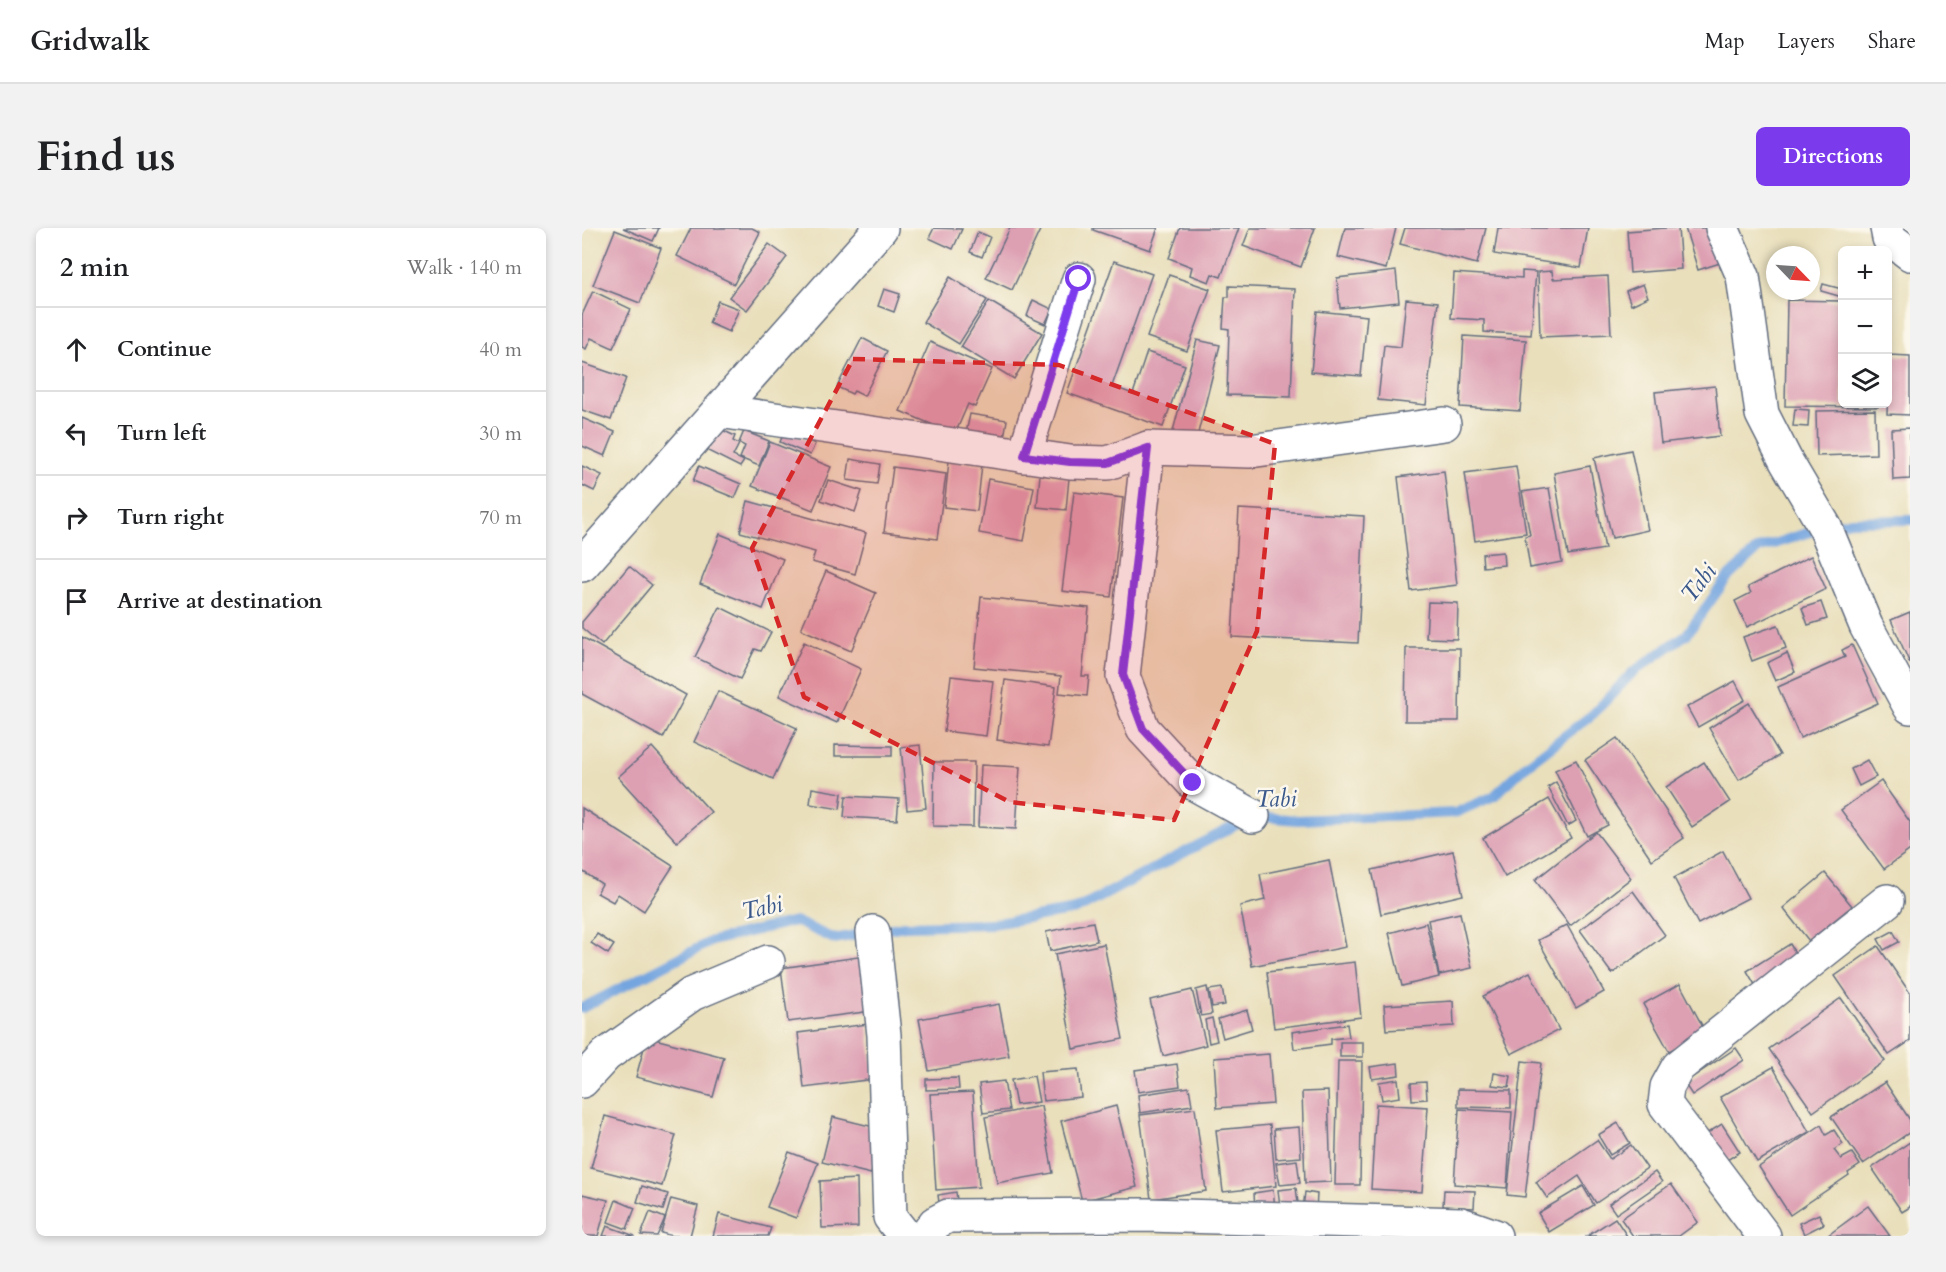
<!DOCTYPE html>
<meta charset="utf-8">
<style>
body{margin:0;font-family:Cardo,serif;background:#f2f2f2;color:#202124}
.controls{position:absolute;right:18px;top:18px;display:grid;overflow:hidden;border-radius:9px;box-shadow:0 3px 9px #0003}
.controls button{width:54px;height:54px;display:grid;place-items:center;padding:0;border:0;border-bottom:2px solid #e0e0e0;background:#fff;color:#202124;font:30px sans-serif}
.compass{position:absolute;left:1184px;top:18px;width:54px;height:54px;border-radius:50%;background:#fff;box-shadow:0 3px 9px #0003;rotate:115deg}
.stop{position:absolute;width:18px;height:18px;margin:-14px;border:4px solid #7c3aed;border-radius:50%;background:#fff}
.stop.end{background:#7c3aed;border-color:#fff;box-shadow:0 2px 6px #0008}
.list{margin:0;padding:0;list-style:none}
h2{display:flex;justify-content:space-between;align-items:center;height:78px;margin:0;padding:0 24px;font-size:26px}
h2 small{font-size:20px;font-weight:400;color:#757577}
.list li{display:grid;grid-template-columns:39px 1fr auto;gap:18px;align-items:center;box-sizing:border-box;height:84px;padding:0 24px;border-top:2px solid #e0e0e0}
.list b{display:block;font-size:22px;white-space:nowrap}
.list em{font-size:20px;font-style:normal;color:#757577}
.icon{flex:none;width:33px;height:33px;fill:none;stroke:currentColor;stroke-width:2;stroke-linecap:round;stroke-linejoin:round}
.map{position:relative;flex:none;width:1328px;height:1008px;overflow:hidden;border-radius:9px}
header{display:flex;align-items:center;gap:36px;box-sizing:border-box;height:84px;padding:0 30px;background:#fff;border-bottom:2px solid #e0e0e0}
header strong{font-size:28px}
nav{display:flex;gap:33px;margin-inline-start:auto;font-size:21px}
.intro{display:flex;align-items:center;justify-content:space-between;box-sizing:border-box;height:144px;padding:0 36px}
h1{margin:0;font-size:42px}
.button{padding:15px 27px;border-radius:9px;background:#7c3aed;color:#fff;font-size:21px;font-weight:700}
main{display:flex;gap:36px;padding:0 36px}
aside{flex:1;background:#fff;border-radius:9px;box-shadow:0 3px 9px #0003}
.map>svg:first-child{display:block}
</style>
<header>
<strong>Gridwalk</strong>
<nav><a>Map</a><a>Layers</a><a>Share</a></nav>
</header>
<div class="intro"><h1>Find us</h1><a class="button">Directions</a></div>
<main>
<aside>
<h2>2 min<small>Walk · 140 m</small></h2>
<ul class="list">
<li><svg class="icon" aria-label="ahead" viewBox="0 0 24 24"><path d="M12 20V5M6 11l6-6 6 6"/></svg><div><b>Continue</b></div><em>40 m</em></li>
<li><svg class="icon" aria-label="left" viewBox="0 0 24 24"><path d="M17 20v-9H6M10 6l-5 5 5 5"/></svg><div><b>Turn left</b></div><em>30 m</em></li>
<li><svg class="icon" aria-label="right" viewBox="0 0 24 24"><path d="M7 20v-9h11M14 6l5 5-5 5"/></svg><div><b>Turn right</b></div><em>70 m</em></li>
<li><svg class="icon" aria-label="arrive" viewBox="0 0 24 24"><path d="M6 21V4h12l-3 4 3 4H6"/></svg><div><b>Arrive at destination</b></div></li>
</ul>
</aside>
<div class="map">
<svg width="1328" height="1008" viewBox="0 0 1328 1008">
<rect width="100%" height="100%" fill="#fbf7ec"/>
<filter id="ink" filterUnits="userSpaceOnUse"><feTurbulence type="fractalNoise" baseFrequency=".0167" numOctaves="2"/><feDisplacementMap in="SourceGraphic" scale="12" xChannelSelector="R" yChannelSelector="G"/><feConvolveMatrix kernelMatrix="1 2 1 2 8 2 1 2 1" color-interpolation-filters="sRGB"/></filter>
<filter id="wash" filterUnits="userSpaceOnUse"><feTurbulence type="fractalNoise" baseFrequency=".008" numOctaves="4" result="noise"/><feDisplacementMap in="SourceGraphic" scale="24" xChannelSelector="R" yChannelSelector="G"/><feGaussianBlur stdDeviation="1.35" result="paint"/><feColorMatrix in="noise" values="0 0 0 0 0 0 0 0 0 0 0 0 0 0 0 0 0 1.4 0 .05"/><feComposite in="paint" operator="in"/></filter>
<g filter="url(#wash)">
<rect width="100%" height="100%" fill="#e9dfbb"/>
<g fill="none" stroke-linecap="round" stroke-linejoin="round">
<path stroke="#74a5df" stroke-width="10" d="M0 780 130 713 213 693 252 711 322 698 410 696 494 682 671 588 716 592 873 585 912 568 946 536 1011 486 1051 444 1105 406 1145 350 1176 321 1243 299 1269 293 1328 292"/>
</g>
<g id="blocks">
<g fill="#dd9fb2">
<path d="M41 0H77L71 13Z"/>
<path d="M109 0H170L178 4 152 56 95 28Z"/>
<path d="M352 0 380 1 371 21 347 10Z"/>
<path d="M428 0H459L430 62 404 50Z"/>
<path d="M511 0H576L568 22 511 2Z"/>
<path d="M598 0H657L639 49 630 46 627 54 608 47 610 39 587 30Z"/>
<path d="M668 0H733L719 39 661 18Z"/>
<path d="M763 0H814L804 41 756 29Z"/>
<path d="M823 0H904L895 36 818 16Z"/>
<path d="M916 0H1006L999 40 912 26Z"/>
<path d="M1083 0H1096L1099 41 1048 45 1045 3Z"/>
<path d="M1103 0H1127L1138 35 1116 42Z"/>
<path d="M33 2 79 20 58 75 11 57Z"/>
<path d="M396 4 408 9 400 29 388 24Z"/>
<path d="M187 16 205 29 165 82 147 69Z"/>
<path d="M532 33 570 46 530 158 551 166 565 124 603 137 581 199 485 165Z"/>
<path d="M814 43 817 74 758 80 755 50Z"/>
<path d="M940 43 954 44 949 107 902 104V92L869 90 872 45 940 50Z"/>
<path d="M970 43 971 51 1026 48 1029 106 958 109 956 44Z"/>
<path d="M587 47 628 61 605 123 565 109Z"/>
<path d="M368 49 405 72 377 116 341 94Z"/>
<path d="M1061 56 1066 69 1049 77 1044 63Z"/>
<path d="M1241 56 1260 61V69L1239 63Z"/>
<path d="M647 58 713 61 709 169 645 167 647 101 641 100 643 69H647Z"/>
<path d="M302 61 318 66 312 84 296 78Z"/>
<path d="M11 63 49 81 31 120 9 110 4 121 0 119V87Z"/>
<path d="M824 71 856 74 844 177 796 172 802 117 819 119Z"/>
<path d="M451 72 470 81 463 96 445 88Z"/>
<path d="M1205 72 1260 73V176H1296V179L1203 178Z"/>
<path d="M136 73 157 81 147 104 127 95Z"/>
<path d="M407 73 460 105 432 151 379 119Z"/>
<path d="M735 83 785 88 779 148 729 144Z"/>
<path d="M882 108 944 112 938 183 878 179Z"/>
<path d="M280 110 305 123 282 168 272 163 270 166 255 159Z"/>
<path d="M615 112 638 117 615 209 591 203Z"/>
<path d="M348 114 410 141 393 179 386 176 373 206 318 183Z"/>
<path d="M1307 127 1328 128V187L1305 186Z"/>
<path d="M0 135 44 150 29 192 0 182Z"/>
<path d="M1133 158 1138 208 1079 215 1073 164Z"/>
<path d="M1213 181 1227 182 1226 199 1211 198Z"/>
<path d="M1293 182 1294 226 1235 228 1234 183Z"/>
<path d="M388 186 425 192 421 216 383 210Z"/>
<path d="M0 190 33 204 23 228 0 218Z"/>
<path d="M1328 200V251L1311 252 1309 201Z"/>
<path d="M138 201 153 208 151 213 157 216 151 228 162 233 158 239 126 223Z"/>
<path d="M203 202 233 216 228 227 198 214Z"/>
<path d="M162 203 187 213 177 238 158 230 163 218 157 215Z"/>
<path d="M188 214 249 239 231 282 170 258Z"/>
<path d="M1049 222 1066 302 1030 310 1012 230Z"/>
<path d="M268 231 298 236 295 256 265 252Z"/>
<path d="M367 233 400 236 395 283 362 279Z"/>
<path d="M0 238 20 247 12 263 0 257Z"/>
<path d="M117 238 159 256 153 270 111 253Z"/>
<path d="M934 238 944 305 893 313 883 245Z"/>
<path d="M1008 238 1023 321 986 327 972 245Z"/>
<path d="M311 239 364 246 355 311 302 304Z"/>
<path d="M862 243 875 357 829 363 816 249Z"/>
<path d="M458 247 487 250 484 282 455 279Z"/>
<path d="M406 251 452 259 442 313 397 305Z"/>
<path d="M246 252 280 263 273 284 239 272Z"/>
<path d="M967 260 980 334 948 340 943 308 948 307 940 264Z"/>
<path d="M492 264 541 270 529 369 480 363Z"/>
<path d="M166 273 284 305 273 346 230 334 233 324 158 304Z"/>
<path d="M657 281 782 288 776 415 650 409Z"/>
<path d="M138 306 201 331 181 381 118 356Z"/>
<path d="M921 324 922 337 901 339 900 326Z"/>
<path d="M1229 328 1244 361 1165 399 1153 373 1169 365 1166 359Z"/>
<path d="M47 338 70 357 20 417 0 400V394Z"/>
<path d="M244 343 294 365 269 423 219 401Z"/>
<path d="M399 369 507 380 500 448H507L505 468 477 465 479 448 392 439Z"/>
<path d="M846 374 876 375 875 411 844 410Z"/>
<path d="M1239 374 1245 391 1226 397 1220 380Z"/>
<path d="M138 379 189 404 179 423 173 421 158 451 113 429Z"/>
<path d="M1328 384V436L1309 392Z"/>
<path d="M1196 397 1204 420 1170 433 1161 409Z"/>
<path d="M0 409 104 467 81 510 0 466Z"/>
<path d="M222 414 279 441 255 495 197 468Z"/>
<path d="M1270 417 1296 475 1218 510 1196 459 1263 429 1260 422Z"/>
<path d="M824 420H878L877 493H823Z"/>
<path d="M1205 425 1213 444 1193 453 1185 435Z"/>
<path d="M369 448 411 453 404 508 362 503Z"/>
<path d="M423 452 474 459 466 519 415 512Z"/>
<path d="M1153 453 1163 472 1116 499 1105 479Z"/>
<path d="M136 463 215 500 191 551 112 514Z"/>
<path d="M1167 475 1198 527 1157 552 1127 500Z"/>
<path d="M1035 510 1102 610 1070 632 1003 532Z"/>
<path d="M253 517 310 518V528H253Z"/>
<path d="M338 517 344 580 325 582 319 519Z"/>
<path d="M70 519 129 584 95 614 36 549Z"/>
<path d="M994 532 1026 597 1005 608 973 542Z"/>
<path d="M1285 532 1294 549 1277 558 1269 541Z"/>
<path d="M352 534H392L391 599 351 598Z"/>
<path d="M1122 534 1148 574 1110 599 1084 559Z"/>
<path d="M399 537 438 539 434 601 396 599Z"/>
<path d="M1299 553 1328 594V622L1302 641 1259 582Z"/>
<path d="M974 554 994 593 986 598 966 559Z"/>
<path d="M230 560 260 565 258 581 228 576Z"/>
<path d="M264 568 317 571 315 592 262 589Z"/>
<path d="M967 571 989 610 923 649 901 610Z"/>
<path d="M0 580 91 638 62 683 36 666 31 674 15 665 20 656 0 643Z"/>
<path d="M1014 604 1049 650 988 698 953 652Z"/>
<path d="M871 623 881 667 799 686 790 642Z"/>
<path d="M1141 623 1166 670 1116 696 1092 650Z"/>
<path d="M747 632 764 719 670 738 658 678 683 672 678 646Z"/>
<path d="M1243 645 1270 678 1227 713 1201 680Z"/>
<path d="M1051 663 1083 707 1030 746 998 702Z"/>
<path d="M878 685 890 740 857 747 846 692Z"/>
<path d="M511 694 515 713 468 723 464 704Z"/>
<path d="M844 695 857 749 820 758 807 705Z"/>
<path d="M985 697 1022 764 994 780 956 712Z"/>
<path d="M1311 703 1317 714 1302 722 1296 711Z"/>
<path d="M15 706 32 717 26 726 9 715Z"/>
<path d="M522 716 541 811 491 821 473 726Z"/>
<path d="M1208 716 1219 735 1176 762 1165 743Z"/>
<path d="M1296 718 1328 765V813L1307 827 1253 748Z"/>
<path d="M283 728 290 783 206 794 199 740Z"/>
<path d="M773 734 779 789 692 800 685 744Z"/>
<path d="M948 744 977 802 929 826 901 768Z"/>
<path d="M1098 756 1123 803 1087 823 1061 776Z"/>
<path d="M625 759 630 786 619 788 614 762Z"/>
<path d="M640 760 643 777 630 779 627 762Z"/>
<path d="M610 762 624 817 581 828 568 772Z"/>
<path d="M1259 770 1303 833 1231 884 1187 821Z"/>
<path d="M871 773 872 798 804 802 802 777Z"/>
<path d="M417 776 427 828 347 843 337 791Z"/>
<path d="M665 782 670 801 641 810 636 791Z"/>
<path d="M630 790 635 813 627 815 623 792Z"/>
<path d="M286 796 292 851 222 860 216 805Z"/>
<path d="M765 796 767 809 749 811V816L712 821 710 804Z"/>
<path d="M65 809 142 829 131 869 54 849Z"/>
<rect x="758" y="814" width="23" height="15"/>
<path d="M1154 820 1162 832 1110 867 1102 855Z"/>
<path d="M687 826 691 876 635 880 632 830Z"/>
<path d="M756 833H780L778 957H753Z"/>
<path d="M940 833 959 835 943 969 925 967Z"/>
<path d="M816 835 817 847 790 851 788 839Z"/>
<path d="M595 836 598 858 556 864 553 842Z"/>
<path d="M1191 839 1227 904 1175 934 1138 869Z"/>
<path d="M496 841 499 869 461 873 458 844Z"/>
<path d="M912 845 929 848 927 859 910 857Z"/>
<path d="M452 848 457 874 434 877 429 852Z"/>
<path d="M376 850 377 861 344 862V851Z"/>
<path d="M816 851 818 869 800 872 797 854Z"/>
<path d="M422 853 427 882 401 885 397 856Z"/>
<path d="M844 854 845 871 830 872 829 855Z"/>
<path d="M1303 854 1328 892V904L1281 936 1249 889Z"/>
<path d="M607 859 610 877 558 885 556 867Z"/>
<path d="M876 861 929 862V880L876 879Z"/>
<path d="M746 863 749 954 723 955 720 864Z"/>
<path d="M391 864 397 959 354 962 348 866Z"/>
<path d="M794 876 846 879 840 964 789 961Z"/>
<path d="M459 878 471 945 415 955 403 889Z"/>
<path d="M534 878 555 959 500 973 479 893Z"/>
<path d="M613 880 624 963 569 971 558 887Z"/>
<path d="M877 881 930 884 925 960 872 956Z"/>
<path d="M23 888 94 907 80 958 9 940Z"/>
<path d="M251 889 300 901 289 946 240 934Z"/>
<path d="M1036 895 1048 915 1028 927 1016 907Z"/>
<path d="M1140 896 1158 924 1137 937 1119 909Z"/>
<path d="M688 897 694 958 641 964 634 902Z"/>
<path d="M1239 897 1244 907 1252 902 1261 916 1252 922 1259 931 1270 925 1278 937 1266 945 1267 947 1208 987 1177 939Z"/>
<path d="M717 899 719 929 694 931 692 901Z"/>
<path d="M1015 912 1028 931 1049 917 1065 940 1014 975 997 948 965 970 954 954Z"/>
<path d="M1328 914V979L1320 984 1290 940Z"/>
<path d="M207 924 236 935 214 990 185 979Z"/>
<path d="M715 932 718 955 698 957 694 935Z"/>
<path d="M1073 944 1080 954 1034 986 1027 976Z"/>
<path d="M275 951 276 999 240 1000 238 953Z"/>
<path d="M1089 956 1116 994 1097 1008H1051L1039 991Z"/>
<path d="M60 958 86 966 81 982 55 974Z"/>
<path d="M1001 958 1012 977 967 1004 956 985Z"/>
<path d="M714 960 716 975 698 978 696 962Z"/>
<path d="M691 962 693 979 673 981 672 965Z"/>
<path d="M862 962 893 963 892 980 861 978Z"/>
<path d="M374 964 376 980 358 982 356 967Z"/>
<path d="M723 964 735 966 734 982 721 981Z"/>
<path d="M0 966 26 972 16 1008H0Z"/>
<path d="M89 971 116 978 108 1008H91L79 1005Z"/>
<path d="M34 972 53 980 45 1001 26 994Z"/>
<path d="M1286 978 1308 1008H1245Z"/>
<path d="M68 984 83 990 75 1008 59 1007Z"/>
<path d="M137 986 189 1000 186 1008H131Z"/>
<path d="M1237 986 1242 996 1222 1006 1217 995Z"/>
<path d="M1033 990 1045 1008H1005Z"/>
<path d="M25 998 53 1008H21Z"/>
</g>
</g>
</g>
<g filter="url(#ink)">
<use href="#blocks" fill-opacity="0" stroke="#636d7f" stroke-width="1.5"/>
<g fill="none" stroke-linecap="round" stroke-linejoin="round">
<g stroke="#636d7f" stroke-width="36">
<g id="minor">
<path d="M1140 0 1161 48 1180 186 1204 233 1243 299 1284 398 1328 479"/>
<path d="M1305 0 1307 10 1328 26"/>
<path d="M137 183 488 234 526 235 566 220 668 223 862 196"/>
<path d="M566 220 541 448 561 501 611 555 671 588"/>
<path d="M442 228 497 51"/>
<path d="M291 704 302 807 308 989 323 1008"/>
<path d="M0 853 24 827 110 766 186 734"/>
<path d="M344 1008 353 995 366 988 565 987 879 996 913 1008"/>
<path d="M1182 1008 1083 876 1085 859 1096 839 1305 673"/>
</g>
</g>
<g stroke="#636d7f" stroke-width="36">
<path id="major" d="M0 337 299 0"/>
</g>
<use href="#minor" stroke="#fff" stroke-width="33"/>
<use href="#major" stroke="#fff" stroke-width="33"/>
</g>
</g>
<g fill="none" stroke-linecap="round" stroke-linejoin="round" filter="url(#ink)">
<path stroke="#7c3aed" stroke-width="8" d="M497 51 442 228 488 234 526 235 566 220 541 447 561 501 611 555"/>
</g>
<path fill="#d62828" fill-opacity="0.2" stroke="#d62828" stroke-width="4.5" stroke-dasharray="12 8" stroke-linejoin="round" d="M271 131 477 137 693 216 675 403 592 592 428 574 222 469 170 320Z"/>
<g text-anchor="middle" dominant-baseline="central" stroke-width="5" stroke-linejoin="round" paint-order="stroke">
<g font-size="24" font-style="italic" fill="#3a588b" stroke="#fbf7ec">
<text transform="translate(1117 355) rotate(-52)">Tabi</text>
<text transform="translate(694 571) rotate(-1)">Tabi</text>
<text transform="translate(180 680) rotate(-12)">Tabi</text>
</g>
</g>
</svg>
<div class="controls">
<button>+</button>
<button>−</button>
<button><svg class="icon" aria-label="layers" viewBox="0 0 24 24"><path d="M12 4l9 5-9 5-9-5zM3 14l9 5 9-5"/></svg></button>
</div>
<svg class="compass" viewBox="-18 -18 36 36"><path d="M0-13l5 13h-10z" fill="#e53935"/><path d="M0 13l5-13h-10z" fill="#757577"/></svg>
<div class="stop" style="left:497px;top:51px"></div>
<div class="stop end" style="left:611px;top:555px"></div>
</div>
</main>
